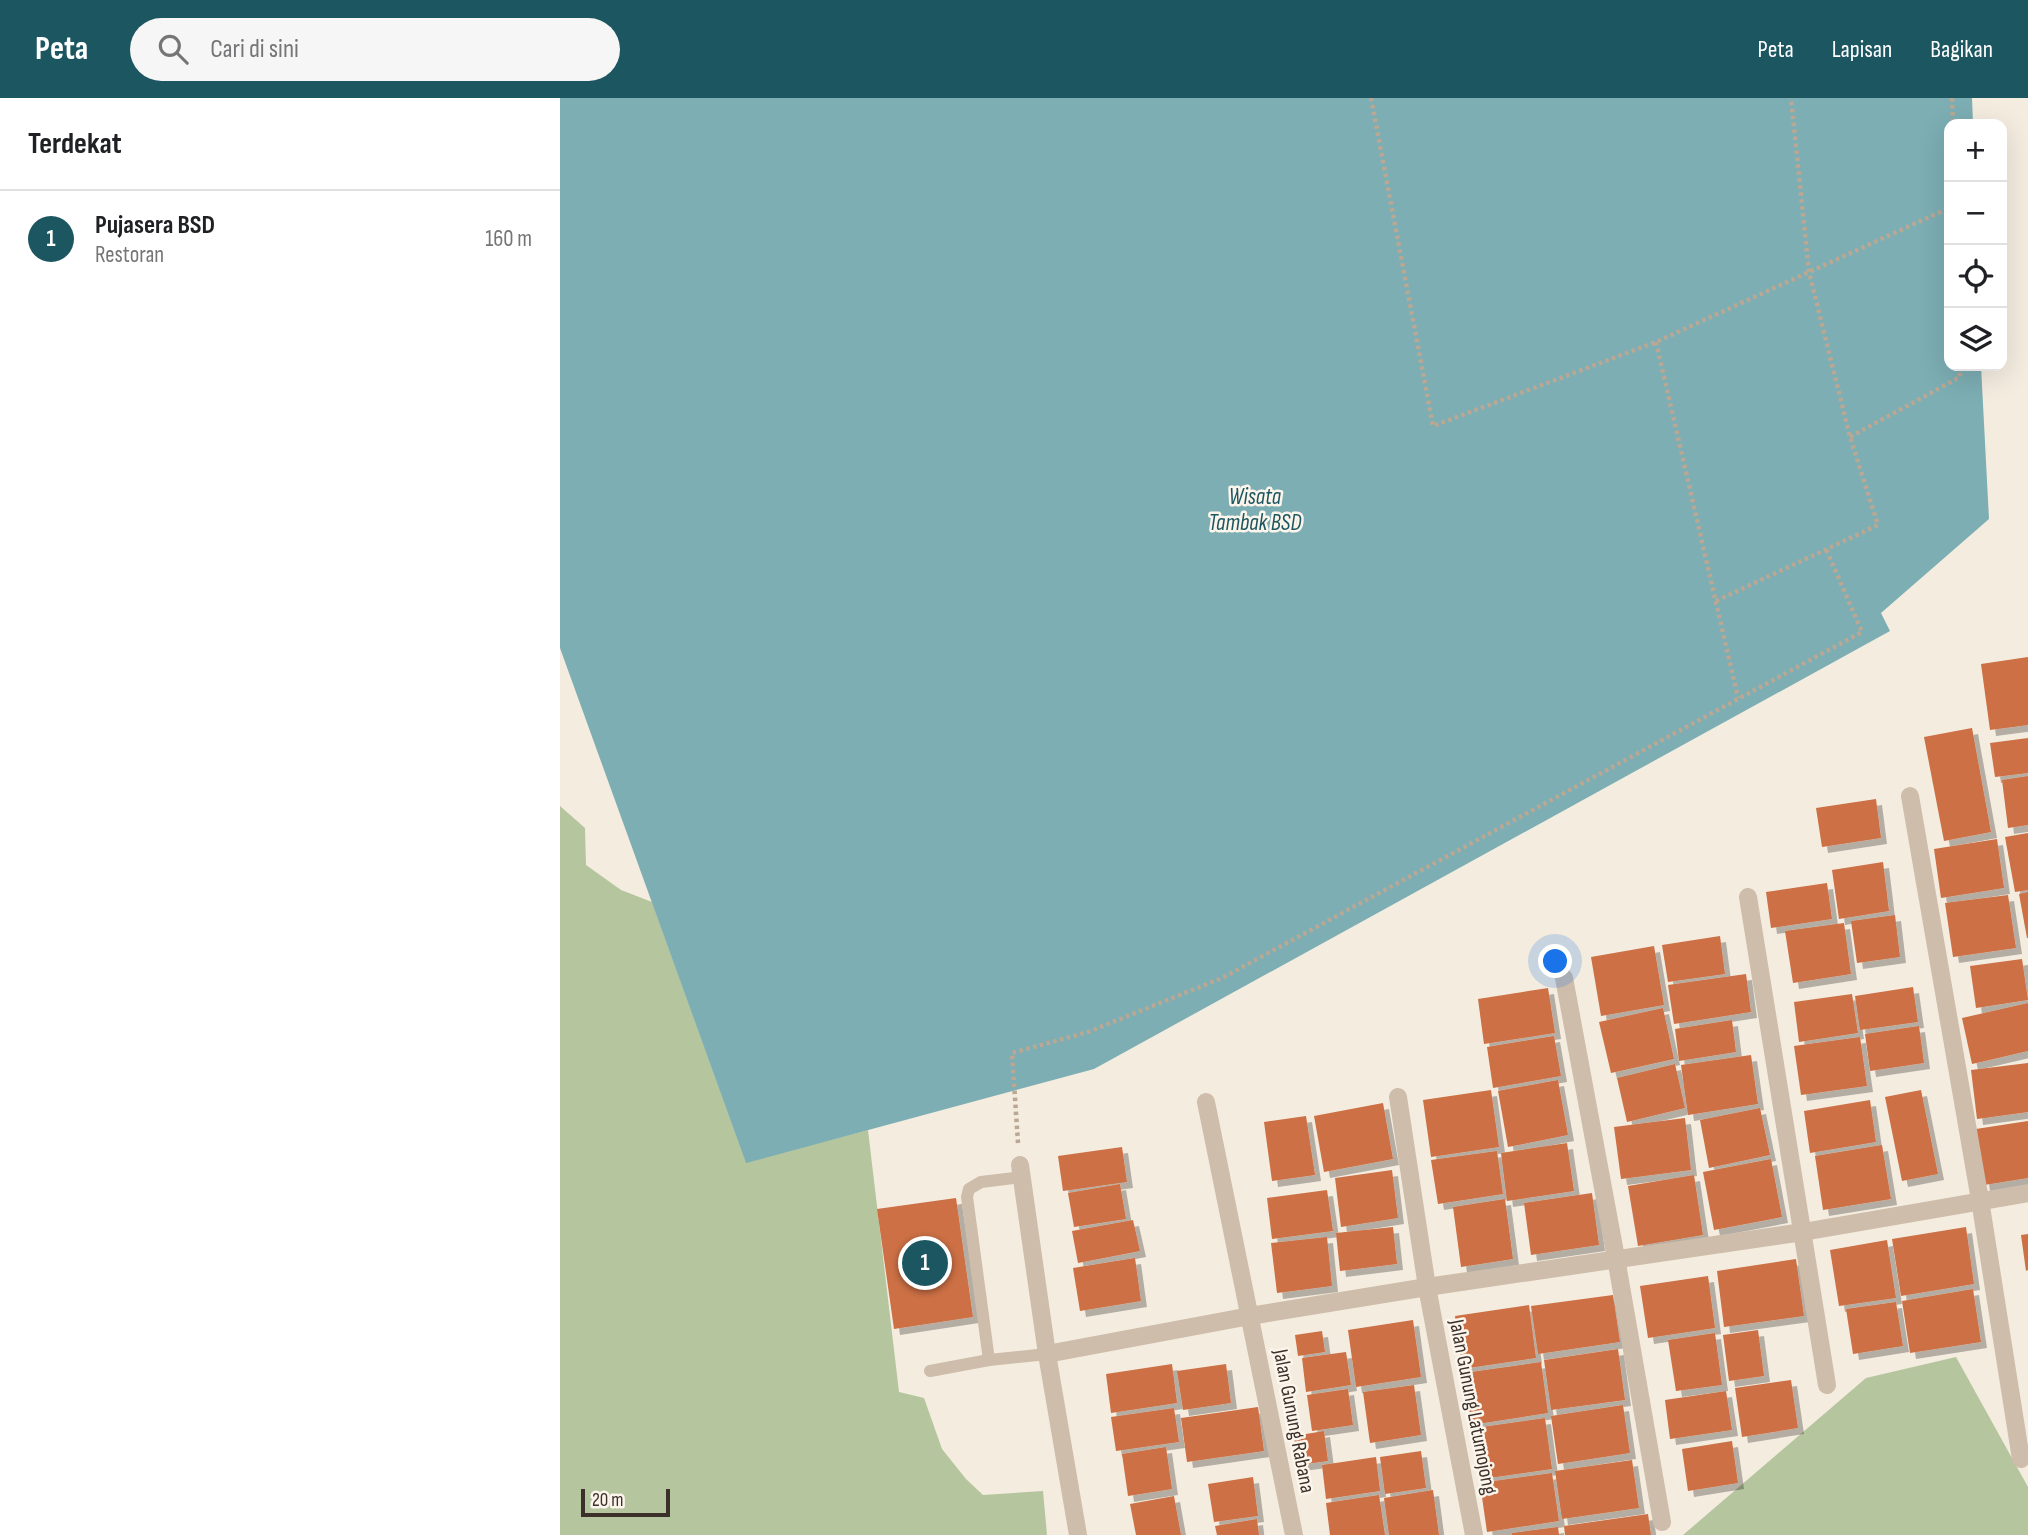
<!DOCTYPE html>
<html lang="id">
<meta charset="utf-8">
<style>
body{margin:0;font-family:"Sofia Sans Condensed",sans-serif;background:#f6f6f6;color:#202124}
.controls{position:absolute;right:21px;top:21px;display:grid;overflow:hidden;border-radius:14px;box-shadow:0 7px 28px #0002}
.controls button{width:63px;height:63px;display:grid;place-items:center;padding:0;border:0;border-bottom:2px solid #e0e0e0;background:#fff;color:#202124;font:35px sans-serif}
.scale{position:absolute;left:21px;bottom:18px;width:89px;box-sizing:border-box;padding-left:7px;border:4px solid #3b302a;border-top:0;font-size:19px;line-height:24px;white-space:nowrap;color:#3b302a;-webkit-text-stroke:5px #fbf5ec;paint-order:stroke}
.you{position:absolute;left:996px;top:864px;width:24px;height:24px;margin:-18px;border:5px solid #fff;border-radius:50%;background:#1a73e8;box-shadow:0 0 0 10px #1a73e833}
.badge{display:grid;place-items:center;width:46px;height:46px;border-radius:50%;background:#1c5660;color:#fff;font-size:23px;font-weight:700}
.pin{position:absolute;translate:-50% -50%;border:4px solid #fff;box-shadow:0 2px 7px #0006}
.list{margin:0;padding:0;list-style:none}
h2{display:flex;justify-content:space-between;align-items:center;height:91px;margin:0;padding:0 28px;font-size:30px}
h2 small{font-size:23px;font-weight:400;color:#757577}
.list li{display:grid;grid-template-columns:46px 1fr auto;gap:21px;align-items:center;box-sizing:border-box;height:98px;padding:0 28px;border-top:2px solid #e0e0e0}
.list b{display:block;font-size:26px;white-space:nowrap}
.list p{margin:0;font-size:23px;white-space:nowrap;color:#757577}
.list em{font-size:23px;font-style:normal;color:#757577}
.icon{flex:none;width:38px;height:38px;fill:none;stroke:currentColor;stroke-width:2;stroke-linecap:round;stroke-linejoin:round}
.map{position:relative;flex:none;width:1468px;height:1437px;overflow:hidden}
header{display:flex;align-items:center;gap:42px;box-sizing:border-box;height:98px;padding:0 35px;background:#1c5660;color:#fff}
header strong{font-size:33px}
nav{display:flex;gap:38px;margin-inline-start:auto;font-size:24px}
.search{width:490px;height:63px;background:#f6f6f6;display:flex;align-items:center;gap:18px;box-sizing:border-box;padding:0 24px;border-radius:38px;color:#757577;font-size:26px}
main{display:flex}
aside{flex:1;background:#fff}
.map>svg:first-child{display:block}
</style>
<header>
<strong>Peta</strong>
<div class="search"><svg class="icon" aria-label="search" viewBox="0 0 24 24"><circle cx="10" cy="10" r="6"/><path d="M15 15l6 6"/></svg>Cari di sini</div>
<nav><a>Peta</a><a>Lapisan</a><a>Bagikan</a></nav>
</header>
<main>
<aside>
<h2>Terdekat<small></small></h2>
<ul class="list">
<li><span class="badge">1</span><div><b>Pujasera BSD</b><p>Restoran</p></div><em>160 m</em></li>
</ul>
</aside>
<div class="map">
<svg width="1468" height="1437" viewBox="0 0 1468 1437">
<defs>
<filter id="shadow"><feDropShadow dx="6" dy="6" stdDeviation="0" flood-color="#0004"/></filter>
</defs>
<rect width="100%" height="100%" fill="#f4ecdf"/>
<g fill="#b5c59d">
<path d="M0 708 25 730 26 767 61 792 92 804 186 1064 308 1032 339 1294 364 1300 382 1351 406 1381 423 1397 483 1393 487 1437H0Z"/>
<path d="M1396 1259 1468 1389V1437H1123L1306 1280Z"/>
</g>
<path fill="#7caeb4" d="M0 0H1412L1413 26H1389V268H1421L1429 421 1321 515 1330 533 534 971 186 1065 0 550Z"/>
<g fill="#cd6f44" filter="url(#shadow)">
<path d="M1468 559V627L1430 632 1421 566Z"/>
<path d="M1412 630 1431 734 1384 743 1364 639Z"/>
<path d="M1468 640V675L1435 679 1430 645Z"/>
<path d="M1468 678V727L1448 730 1442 682Z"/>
<path d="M1316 701 1321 740 1262 749 1256 710Z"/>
<path d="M1468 735V792L1455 794 1445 739Z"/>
<path d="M1437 741 1444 790 1381 800 1374 751Z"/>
<path d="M1323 764 1329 813 1279 821 1272 772Z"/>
<path d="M1267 785 1272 821 1211 830 1206 794Z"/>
<path d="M1468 794V840H1467L1459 796Z"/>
<path d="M1448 797 1456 850 1393 859 1385 805Z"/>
<path d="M1335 817 1340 859 1297 865 1291 823Z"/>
<path d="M1284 825 1291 876 1233 885 1225 833Z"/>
<path d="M1160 838 1165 876 1108 884 1102 847Z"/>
<path d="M1094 848 1104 907 1041 918 1031 859Z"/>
<path d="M1462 861 1468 902 1416 910 1410 868Z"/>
<path d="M1186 876 1191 914 1114 926 1108 887Z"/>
<path d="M1353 889 1358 924 1300 932 1295 898Z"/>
<path d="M988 890 995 935 924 946 918 901Z"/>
<path d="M1292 896 1298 935 1239 944 1234 904Z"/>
<path d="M1468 905V953L1412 966 1402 920Z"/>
<path d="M1103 910 1114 961 1051 975 1039 924Z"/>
<path d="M1172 922 1176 954 1119 963 1115 931Z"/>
<path d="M1359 928 1364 965 1310 973 1305 936Z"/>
<path d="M994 938 1001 978 933 990 927 949Z"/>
<path d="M1300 939 1307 988 1241 997 1234 948Z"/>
<path d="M1191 957 1198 1006 1128 1017 1121 967Z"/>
<path d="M1468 965V1014L1417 1021 1411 972Z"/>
<path d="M1115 966 1125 1010 1067 1024 1057 980Z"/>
<path d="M998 982 1008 1037 948 1049 938 993Z"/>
<path d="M931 992 939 1049 871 1059 863 1002Z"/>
<path d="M1361 992 1378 1076 1342 1083 1325 999Z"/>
<path d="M1310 1002 1316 1044 1250 1055 1244 1013Z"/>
<path d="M823 1005 833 1061 764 1074 754 1018Z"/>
<path d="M1200 1010 1210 1057 1149 1070 1140 1022Z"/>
<path d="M746 1018 755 1077 712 1083 704 1024Z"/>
<path d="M1125 1020 1131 1072 1061 1081 1054 1029Z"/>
<path d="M1468 1023V1080L1424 1087 1416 1031Z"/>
<path d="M1007 1045 1014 1093 947 1103 941 1055Z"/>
<path d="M1322 1047 1331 1101 1263 1112 1255 1058Z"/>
<path d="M562 1049 567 1084 503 1093 498 1058Z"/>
<path d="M937 1053 943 1096 878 1106 871 1062Z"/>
<path d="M1211 1061 1222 1119 1154 1132 1143 1074Z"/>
<path d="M832 1072 838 1120 781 1129 775 1080Z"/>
<path d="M1134 1077 1143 1137 1078 1148 1068 1088Z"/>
<path d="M560 1086 566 1121 514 1129 508 1095Z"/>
<path d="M767 1092 773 1133 712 1141 707 1100Z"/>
<path d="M1032 1095 1039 1147 971 1157 964 1105Z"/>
<path d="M396 1100 413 1219 334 1231 317 1111Z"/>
<path d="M945 1101 953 1161 901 1169 893 1109Z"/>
<path d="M573 1122 580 1153 518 1165 512 1133Z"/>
<path d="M833 1129 837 1166 780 1173 776 1135Z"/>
<path d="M1406 1129 1414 1186 1341 1198 1332 1141Z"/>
<path d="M1468 1136V1172L1466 1173 1461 1137Z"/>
<path d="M767 1139 772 1188 717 1195 711 1145Z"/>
<path d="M1327 1142 1336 1200 1279 1208 1270 1152Z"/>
<path d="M575 1160 581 1203 520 1213 513 1170Z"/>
<path d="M1236 1161 1244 1218 1164 1229 1157 1173Z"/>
<path d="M1148 1178 1155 1230 1088 1240 1080 1188Z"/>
<path d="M1413 1191 1421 1244 1350 1255 1342 1203Z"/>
<path d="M1053 1197 1060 1244 978 1256 971 1208Z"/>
<path d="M1336 1204 1343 1248 1293 1256 1286 1211Z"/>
<path d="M969 1207 976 1260 902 1271 895 1218Z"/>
<path d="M853 1222 861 1279 796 1289 788 1232Z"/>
<path d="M1198 1232 1204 1278 1169 1283 1163 1237Z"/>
<path d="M762 1233 765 1254 738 1258 735 1237Z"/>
<path d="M1155 1235 1162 1287 1116 1293 1108 1242Z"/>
<path d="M1058 1251 1065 1302 991 1312 984 1262Z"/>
<path d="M786 1254 791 1287 746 1294 742 1260Z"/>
<path d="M981 1264 988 1315 911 1327 904 1275Z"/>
<path d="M612 1266 617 1305 551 1315 546 1276Z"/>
<path d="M666 1266 671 1305 623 1312 617 1273Z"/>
<path d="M1231 1282 1238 1330 1182 1339 1175 1290Z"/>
<path d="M854 1287 861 1337 810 1345 803 1294Z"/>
<path d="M788 1291 793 1327 752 1333 747 1297Z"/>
<path d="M1166 1293 1172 1332 1110 1341 1105 1302Z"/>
<path d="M1063 1307 1070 1355 998 1366 991 1318Z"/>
<path d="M698 1309 704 1353 627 1364 621 1320Z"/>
<path d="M614 1310 619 1344 556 1353 551 1319Z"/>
<path d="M985 1320 992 1371 922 1381 915 1330Z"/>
<path d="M764 1333 768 1363 738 1367 734 1338Z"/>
<path d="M1172 1343 1178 1385 1128 1393 1122 1351Z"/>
<path d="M606 1349 612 1391 568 1398 562 1356Z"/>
<path d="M861 1353 866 1390 825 1396 820 1359Z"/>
<path d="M816 1359 820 1393 766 1401 762 1367Z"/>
<path d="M1072 1362 1079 1410 1002 1421 995 1373Z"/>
<path d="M992 1375 999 1423 927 1434 920 1385Z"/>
<path d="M693 1379 698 1418 654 1424 648 1386Z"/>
<path d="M873 1392 879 1437H829L824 1400Z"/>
<path d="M819 1397 825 1437H770L766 1405Z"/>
<path d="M614 1398 621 1437H576L570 1406Z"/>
<path d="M1088 1416 1091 1437H1005L1004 1428Z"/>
<path d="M697 1421 699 1437H657L655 1428Z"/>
<path d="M998 1429 999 1437H952V1435Z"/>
</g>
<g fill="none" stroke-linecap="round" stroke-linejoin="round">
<g stroke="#baa794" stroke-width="4.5" stroke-dasharray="3.5 3.5" stroke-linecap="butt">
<path d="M811 0 873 328 1096 244 1389 110"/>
<path d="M1392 0 1393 26"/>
<path d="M1096 244 1178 600"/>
<path d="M1290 339 1400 279V268"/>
<path d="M1156 503 1318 427 1290 339 1249 174 1231 0"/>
<path d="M458 1045 452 955 528 934 662 880 1302 534 1266 451"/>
</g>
<g stroke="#cebdaa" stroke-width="12">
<path d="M429 1262 407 1099 409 1091 421 1084 462 1079"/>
<path d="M370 1273 429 1262 487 1256"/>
</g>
<g stroke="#cebdaa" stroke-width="18">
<path d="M1350 698 1420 1102 1461 1361"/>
<path d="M1188 799 1267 1287"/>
<path d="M1004 880 1056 1160 1102 1424"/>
<path d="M838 999 867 1189 914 1437"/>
<path d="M646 1004 734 1437"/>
<path d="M460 1067 487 1256 518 1437"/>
<path d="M487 1256 690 1218 867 1189 1243 1134 1468 1095"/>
</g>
</g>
<g text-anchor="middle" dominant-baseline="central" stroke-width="5" stroke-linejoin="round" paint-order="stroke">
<g font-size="21" fill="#3b302a" stroke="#fbf5ec">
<text transform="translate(913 1309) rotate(79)">Jalan Gunung Latumojong</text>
<text transform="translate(734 1323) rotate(79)">Jalan Gunung Rabana</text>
</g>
<g font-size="23" font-style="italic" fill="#1c5660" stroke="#fbf5ec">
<text x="695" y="399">Wisata<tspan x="695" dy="26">Tambak BSD</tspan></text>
</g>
</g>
</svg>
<div class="controls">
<button>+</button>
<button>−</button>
<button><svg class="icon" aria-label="locate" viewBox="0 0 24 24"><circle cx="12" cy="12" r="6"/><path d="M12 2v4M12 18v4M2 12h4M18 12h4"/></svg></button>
<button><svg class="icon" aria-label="layers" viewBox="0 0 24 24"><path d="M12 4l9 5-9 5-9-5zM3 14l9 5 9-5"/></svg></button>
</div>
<div class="scale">20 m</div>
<div class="you"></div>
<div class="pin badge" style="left:365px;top:1165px">1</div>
</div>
</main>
